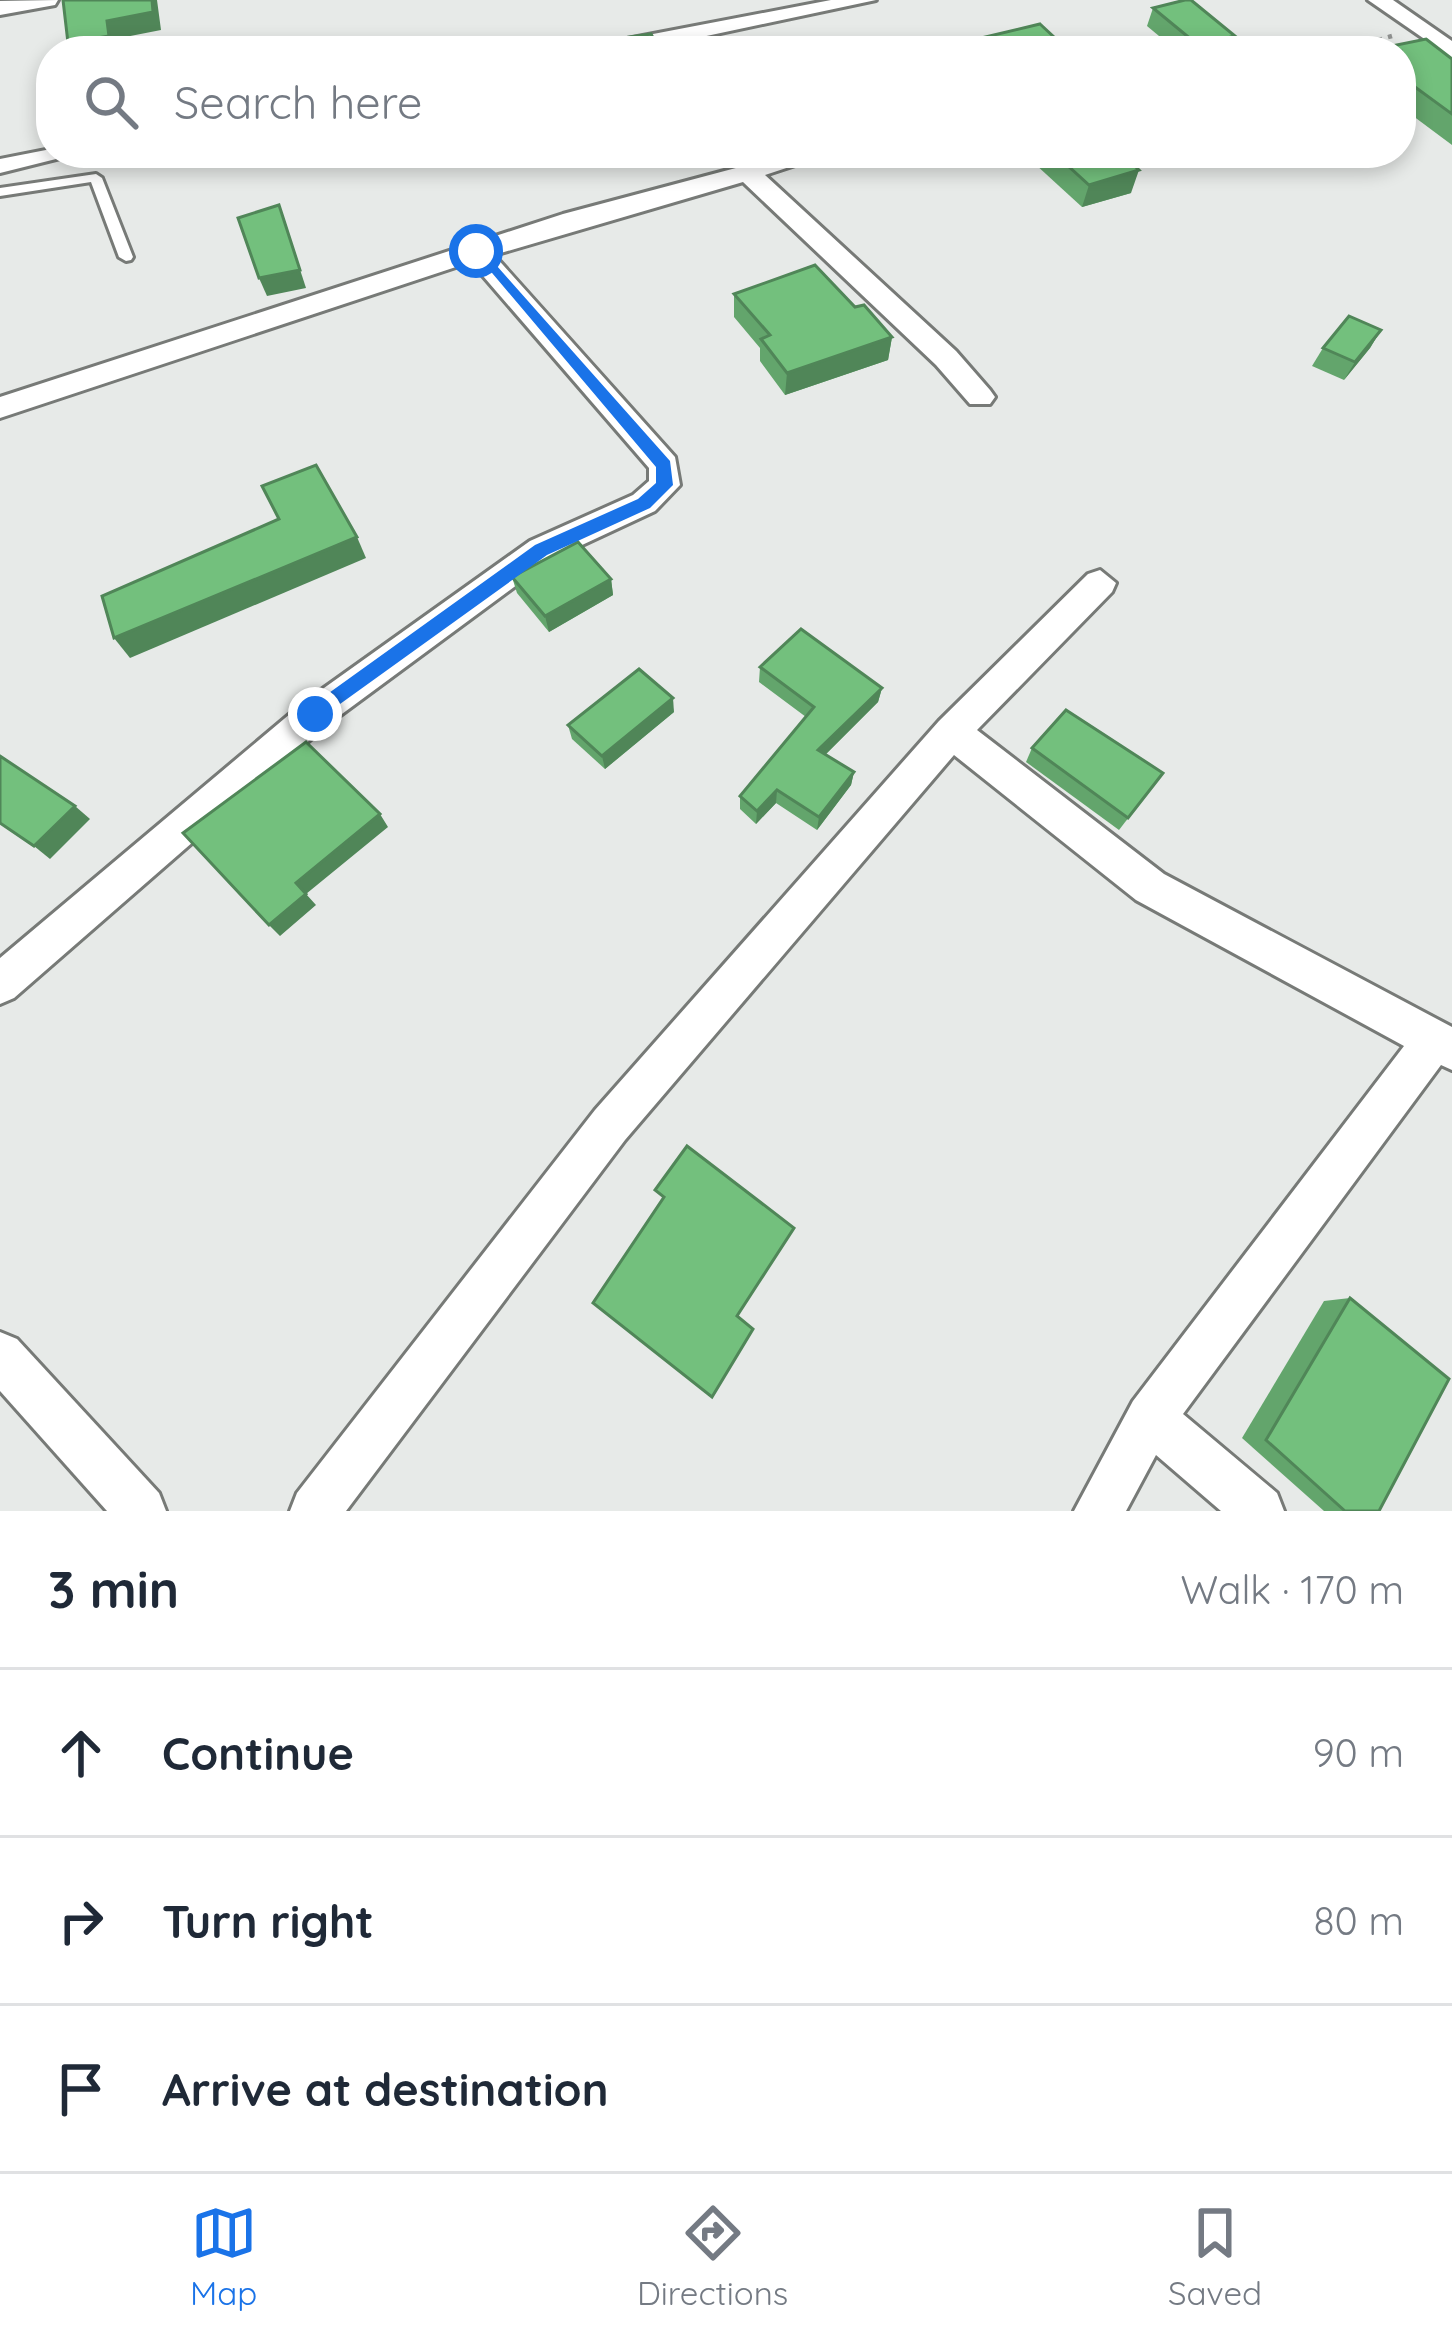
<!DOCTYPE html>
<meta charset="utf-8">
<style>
body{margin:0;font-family:Quicksand,sans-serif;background:#f2f2f3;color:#1f2937}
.stop{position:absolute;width:36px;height:36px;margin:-27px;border:9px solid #1a73e8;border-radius:50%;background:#fff}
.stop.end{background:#1a73e8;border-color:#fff;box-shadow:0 3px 12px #0008}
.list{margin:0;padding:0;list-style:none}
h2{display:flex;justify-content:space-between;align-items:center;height:156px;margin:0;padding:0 48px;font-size:51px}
h2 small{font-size:39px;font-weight:400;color:#747a83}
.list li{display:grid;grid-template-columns:78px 1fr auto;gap:36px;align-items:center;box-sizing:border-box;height:168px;padding:0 48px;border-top:3px solid #e0e1e3}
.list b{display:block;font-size:45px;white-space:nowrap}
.list em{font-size:39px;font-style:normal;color:#747a83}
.icon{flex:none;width:66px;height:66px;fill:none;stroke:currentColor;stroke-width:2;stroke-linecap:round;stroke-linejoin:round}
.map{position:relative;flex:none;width:1452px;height:1511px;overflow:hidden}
.search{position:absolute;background:#fff;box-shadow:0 6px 18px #0003;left:36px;right:36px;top:36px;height:132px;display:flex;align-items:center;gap:30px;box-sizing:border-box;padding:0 42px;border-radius:48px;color:#747a83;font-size:45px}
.sheet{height:660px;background:#fff}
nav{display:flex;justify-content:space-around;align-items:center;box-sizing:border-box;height:168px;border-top:3px solid #e0e1e3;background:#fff;font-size:33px;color:#747a83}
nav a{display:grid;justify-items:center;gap:6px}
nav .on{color:#1a73e8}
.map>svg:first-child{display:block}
</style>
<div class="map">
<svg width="1452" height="1511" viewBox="0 0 1452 1511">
<rect width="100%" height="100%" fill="#e7eae8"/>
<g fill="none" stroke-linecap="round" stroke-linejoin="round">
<g stroke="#777a77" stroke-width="6">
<path id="lane" d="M96 174 102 178 133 257 131 260 126 261 119 257 91 182 0 196V188Z"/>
</g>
<g stroke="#777a77" stroke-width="6">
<g id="street">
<path d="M58 0 55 5 0 15V1Z"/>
<path d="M831 0H876L636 51H590L601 44Z"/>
<path d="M1368 0H1393L1452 41V58Z"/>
<path d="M51 149 80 153 0 173V159Z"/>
<path d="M792 153H832L765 175 956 351 990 390 995 397 990 404H970L936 365 743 182 494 255 675 457 680 485 655 511 552 559 327 725 14 998 0 1004V958L303 703 530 541 633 495 649 481V468L471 262 0 418V397L563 214Z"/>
<path d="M1100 570 1116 583 1112 592 977 730 1164 874 1452 1027V1070L1441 1065 1183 1414 1277 1493 1284 1511H1221L1156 1455 1126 1511H1074L1133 1401 1404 1046 1136 900 954 755 625 1140 346 1511H290L297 1493 595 1110 939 721 1088 574Z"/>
<path d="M0 1332 17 1339 159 1493 166 1511H107L0 1391Z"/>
</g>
</g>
<path stroke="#909291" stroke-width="4.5" stroke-dasharray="6 6" stroke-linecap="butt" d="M1342 51 1392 36"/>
<use href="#lane" fill="#fff" fill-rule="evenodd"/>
<use href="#street" fill="#fff" fill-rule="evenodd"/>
</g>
<g fill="#63a56c">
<path d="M1153 8 1230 51H1177L1147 26Z"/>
<path d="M1401 51 1452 59V145L1401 107Z"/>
<path d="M1023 153H1121L1131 193 1082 207Z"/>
<path d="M734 294 855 307 892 337 888 360 785 395 760 361V348L734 317Z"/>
<path d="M1381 330 1370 348 1344 380 1312 366 1323 348Z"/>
<path d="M512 577 611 579 613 595 549 632 517 593Z"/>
<path d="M760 667 882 688 878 702 826 754 854 772 851 785 817 830 776 803 756 824 740 809V796L806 717 759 682Z"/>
<path d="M674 712 605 769 572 739 568 725Z"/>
<path d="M1032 748 1163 773 1119 830 1026 762Z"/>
<path d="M1350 1298 1379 1511H1324L1242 1438 1324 1301Z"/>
</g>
<g fill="#508658">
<path d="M152 0H157L161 30 115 39 117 51H72L68 43 107 21Z"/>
<path d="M1235 36 1230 51H1196L1198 45Z"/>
<path d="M1139 170 1131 193 1082 207 1089 185Z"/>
<path d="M279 205 306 288 267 296 259 278Z"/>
<path d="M1381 330 1370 348 1344 380 1355 362Z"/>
<path d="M892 337 888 360 785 395 787 373Z"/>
<path d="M357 537 366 558 130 658 114 638Z"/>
<path d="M611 579 613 595 549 632 545 616Z"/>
<path d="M882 688 878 702 816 764 818 750Z"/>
<path d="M673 698 674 712 605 769 602 756Z"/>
<path d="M854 772 851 785 817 830 819 817Z"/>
<path d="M777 790 776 803 756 824 757 811Z"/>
<path d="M75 806 90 819 50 859 34 846Z"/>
<path d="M380 814 388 827 306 894 316 905 280 936 269 925 296 883Z"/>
</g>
<g fill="#73c07d" stroke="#508658" stroke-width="3">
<path d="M63 0H152L153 12 107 21 109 36 68 43Z"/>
<path d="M1185 0H1191L1235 36 1198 45 1153 8Z"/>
<path d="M1040 24 1069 51H891L934 39 943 47Z"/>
<path d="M651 34 660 51H623L617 39Z"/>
<path d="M1426 39 1452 59V114L1404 79 1401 80V51H1367Z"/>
<path d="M1054 153H1121L1139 170 1089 185Z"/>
<path d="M279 205 300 270 259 278 238 218Z"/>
<path d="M815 265 855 307 864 305 892 337 787 373 761 339 770 335 734 294Z"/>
<path d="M1349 316 1381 330 1355 362 1323 348Z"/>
<path d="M316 465 357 537 114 638 102 596 279 519 262 486Z"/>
<path d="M578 542 611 579 545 616 512 577Z"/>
<path d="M801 629 882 688 818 750 854 772 819 817 777 790 757 811 740 796 814 707 760 667Z"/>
<path d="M639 669 673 698 602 756 568 725Z"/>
<path d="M1066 710 1163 773 1128 818 1032 748Z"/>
<path d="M306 742 380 814 296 883 306 894 269 925 183 833Z"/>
<path d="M0 756 75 806 34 846 0 823Z"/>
<path d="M687 1146 794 1228 737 1316 753 1329 712 1397 593 1303 664 1197 655 1190Z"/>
<path d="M1350 1298 1449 1379 1379 1511H1345L1266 1440Z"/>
</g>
<path fill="#1a73e8" d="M471 248H481L670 461 673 485 650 508 547 555 315 722 305 714 308 708 535 545 638 499 656 483V467Z"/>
</svg>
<div class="stop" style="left:476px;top:251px"></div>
<div class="stop end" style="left:315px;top:714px"></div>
<div class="search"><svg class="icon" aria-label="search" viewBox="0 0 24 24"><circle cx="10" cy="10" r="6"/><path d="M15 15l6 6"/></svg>Search here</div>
</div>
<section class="sheet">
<h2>3 min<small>Walk · 170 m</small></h2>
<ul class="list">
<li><svg class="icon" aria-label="ahead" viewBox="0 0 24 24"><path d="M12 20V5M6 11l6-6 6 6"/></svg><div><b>Continue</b></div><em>90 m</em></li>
<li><svg class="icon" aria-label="right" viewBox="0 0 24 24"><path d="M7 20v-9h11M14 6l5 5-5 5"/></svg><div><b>Turn right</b></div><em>80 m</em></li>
<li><svg class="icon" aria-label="arrive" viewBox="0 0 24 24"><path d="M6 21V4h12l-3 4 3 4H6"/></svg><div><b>Arrive at destination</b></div></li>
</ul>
</section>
<nav>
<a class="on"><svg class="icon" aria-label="map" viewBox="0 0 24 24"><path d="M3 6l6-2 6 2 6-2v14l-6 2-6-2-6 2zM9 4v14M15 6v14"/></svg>Map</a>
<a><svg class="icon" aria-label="directions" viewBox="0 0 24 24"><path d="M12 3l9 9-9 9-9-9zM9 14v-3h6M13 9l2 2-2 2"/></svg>Directions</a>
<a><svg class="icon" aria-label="saved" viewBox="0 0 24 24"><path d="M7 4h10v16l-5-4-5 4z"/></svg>Saved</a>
</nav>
